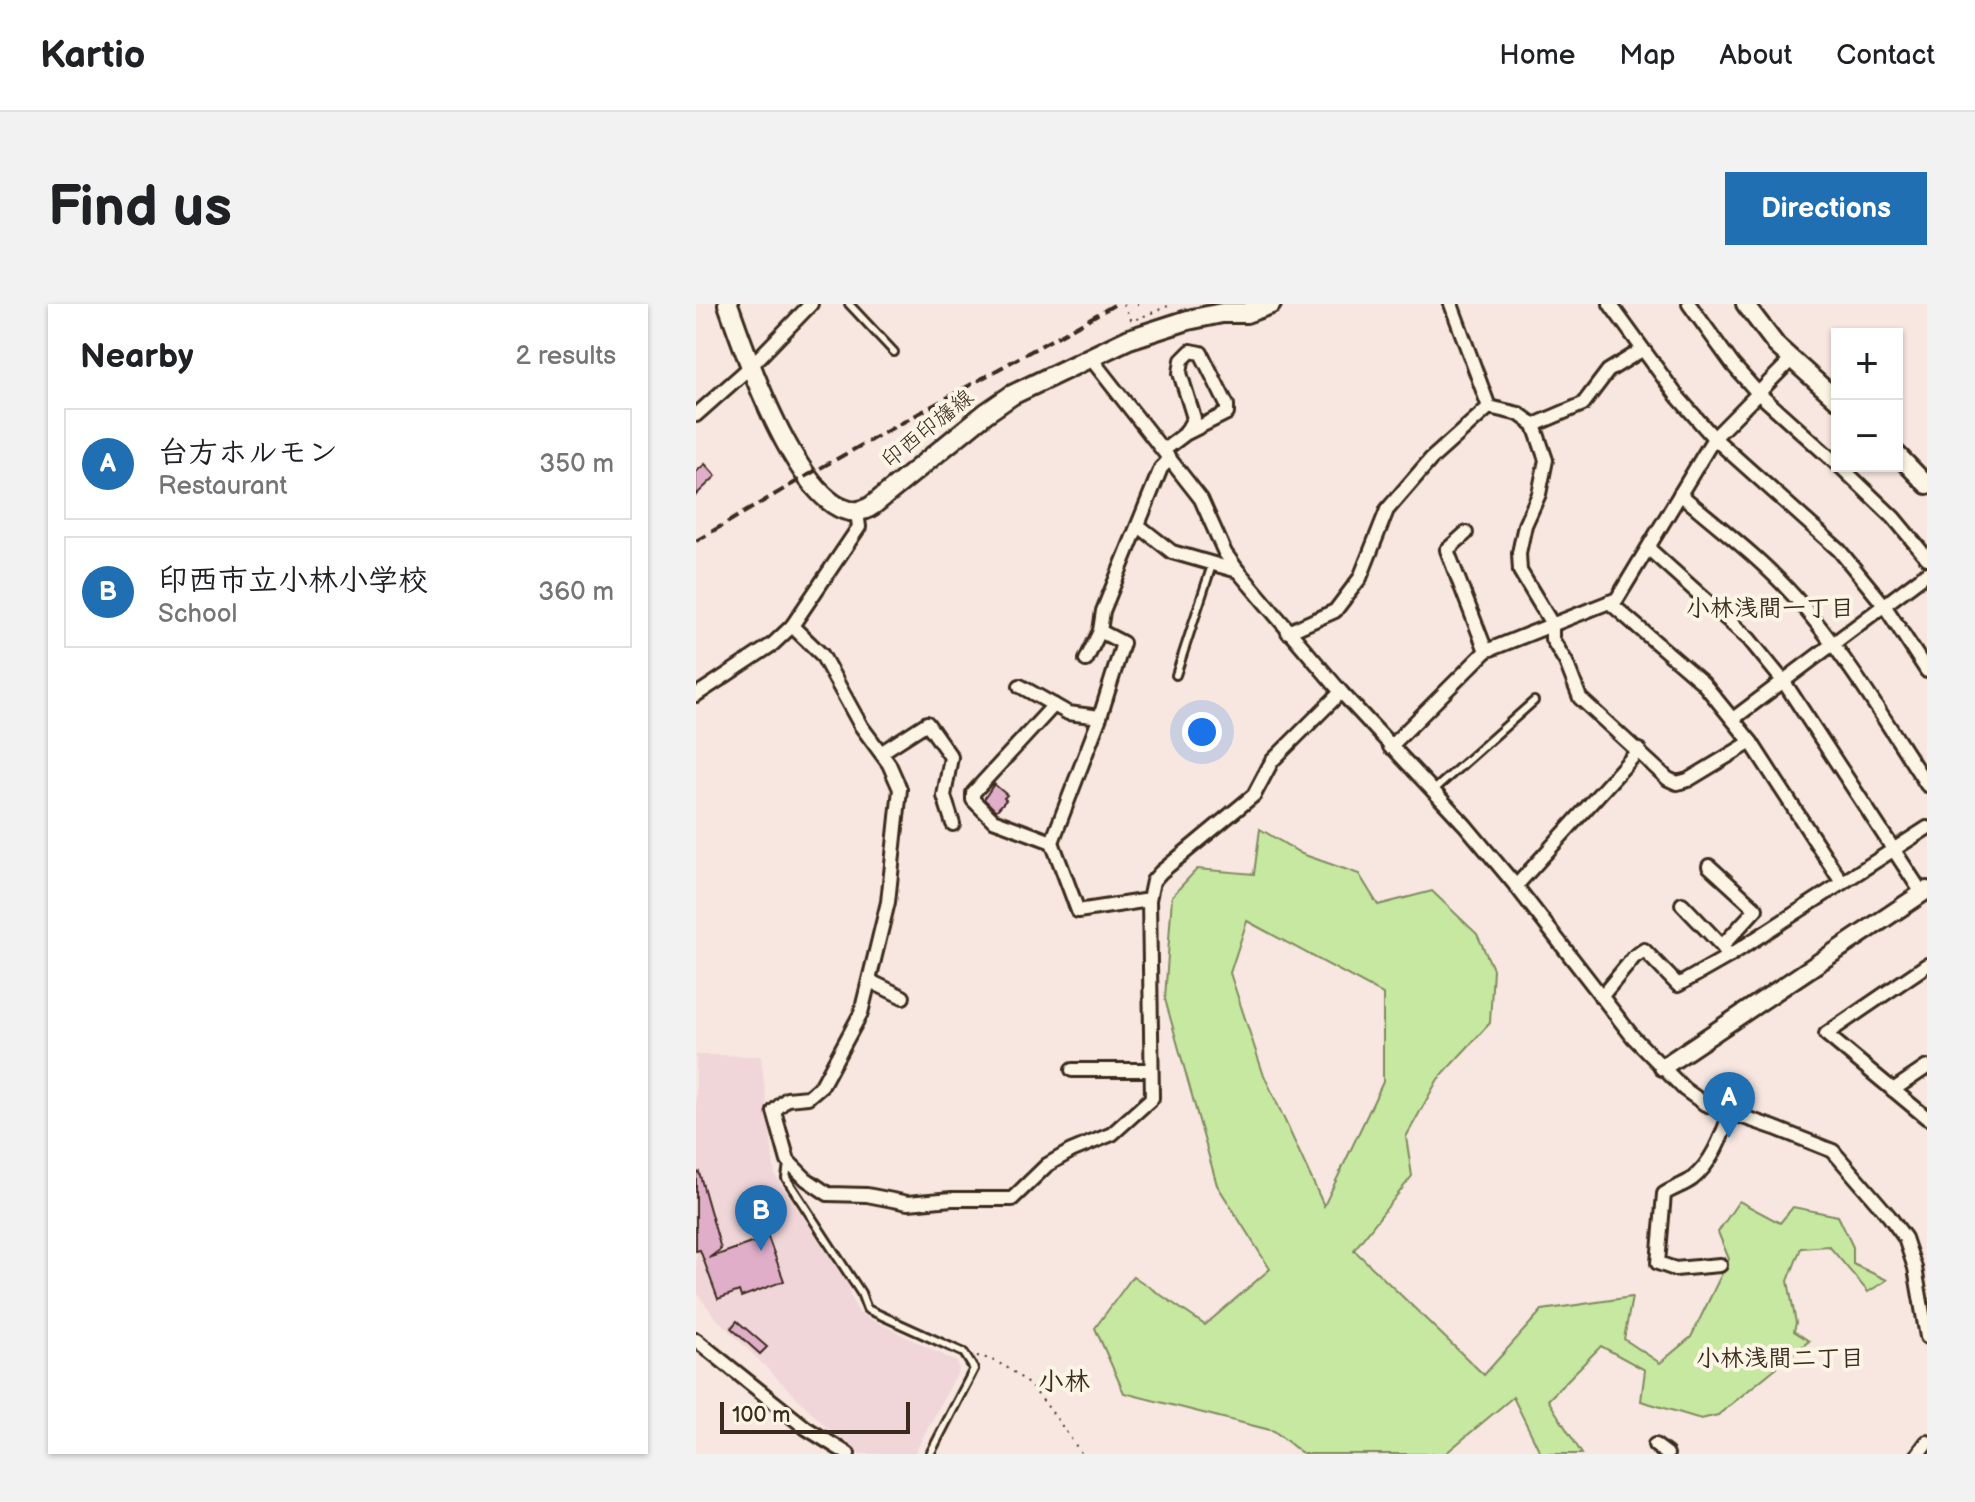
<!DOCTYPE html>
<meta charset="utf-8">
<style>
body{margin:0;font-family:"Balsamiq Sans","Klee One",sans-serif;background:#f2f2f2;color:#202124}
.controls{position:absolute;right:24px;top:24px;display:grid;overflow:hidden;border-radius:0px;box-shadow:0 2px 6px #0004}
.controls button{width:72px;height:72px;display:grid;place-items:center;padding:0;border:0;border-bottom:2px solid #e0e0e0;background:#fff;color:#202124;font:40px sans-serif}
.scale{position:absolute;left:24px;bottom:20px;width:190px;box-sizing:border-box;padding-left:8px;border:4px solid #3b2a1e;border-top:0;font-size:22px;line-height:28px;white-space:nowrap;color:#3b2a1e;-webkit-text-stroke:6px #fcf5e5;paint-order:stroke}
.you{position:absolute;left:506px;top:428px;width:28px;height:28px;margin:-20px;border:6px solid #fff;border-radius:50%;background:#1a73e8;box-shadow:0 0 0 12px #1a73e833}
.badge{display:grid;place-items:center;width:52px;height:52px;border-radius:50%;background:#1f6fb2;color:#fff;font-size:26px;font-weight:700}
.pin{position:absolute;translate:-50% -66px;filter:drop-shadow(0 2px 4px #0008)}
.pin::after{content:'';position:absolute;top:42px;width:28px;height:24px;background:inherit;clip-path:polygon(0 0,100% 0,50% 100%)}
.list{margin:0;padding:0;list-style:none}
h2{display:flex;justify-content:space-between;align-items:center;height:104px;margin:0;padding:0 32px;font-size:34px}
h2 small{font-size:26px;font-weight:400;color:#757577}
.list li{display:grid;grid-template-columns:52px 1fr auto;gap:24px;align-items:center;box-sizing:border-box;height:112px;margin:0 16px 16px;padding:0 16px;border:2px solid #e0e0e0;border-radius:0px}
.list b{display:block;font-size:30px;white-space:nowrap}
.list p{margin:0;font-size:26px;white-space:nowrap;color:#757577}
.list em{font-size:26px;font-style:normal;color:#757577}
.map{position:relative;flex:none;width:1231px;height:1150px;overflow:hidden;border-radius:0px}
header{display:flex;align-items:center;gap:48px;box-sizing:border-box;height:112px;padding:0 40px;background:#fff;border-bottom:2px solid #e0e0e0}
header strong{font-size:38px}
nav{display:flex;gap:44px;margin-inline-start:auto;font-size:28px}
.intro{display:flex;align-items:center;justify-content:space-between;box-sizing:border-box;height:192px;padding:0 48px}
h1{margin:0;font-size:56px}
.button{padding:20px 36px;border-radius:0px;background:#1f6fb2;color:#fff;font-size:28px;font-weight:700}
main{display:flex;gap:48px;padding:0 48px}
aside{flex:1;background:#fff;border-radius:0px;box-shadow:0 2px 6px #0004}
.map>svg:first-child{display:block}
</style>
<header>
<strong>Kartio</strong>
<nav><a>Home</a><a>Map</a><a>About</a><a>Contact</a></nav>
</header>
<div class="intro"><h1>Find us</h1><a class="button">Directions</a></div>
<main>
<aside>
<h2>Nearby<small>2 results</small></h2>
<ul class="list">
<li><span class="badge">A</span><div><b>台方ホルモン</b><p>Restaurant</p></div><em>350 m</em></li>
<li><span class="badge">B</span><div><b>印西市立小林小学校</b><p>School</p></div><em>360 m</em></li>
</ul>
</aside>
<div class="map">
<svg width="1231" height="1150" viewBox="0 0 1231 1150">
<rect width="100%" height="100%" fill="#f7e7e0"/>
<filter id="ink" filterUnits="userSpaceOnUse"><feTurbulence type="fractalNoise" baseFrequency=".0125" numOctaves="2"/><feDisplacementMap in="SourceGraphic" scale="16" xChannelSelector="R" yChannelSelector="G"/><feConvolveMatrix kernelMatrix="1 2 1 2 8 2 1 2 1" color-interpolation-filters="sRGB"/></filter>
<g filter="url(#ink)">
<path fill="#f0d6d9" d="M0 751 65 752 79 871 153 982 154 991 163 1009 261 1058 263 1066 218 1150H158L19 1013 0 988Z"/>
<path fill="#c6e8a1" stroke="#808960" stroke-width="2" fill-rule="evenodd" d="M564 525 606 550 663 570 682 601 736 587 781 630 797 665 794 719 742 775 710 833 716 872 658 946 788 1071 846 1006 936 993 928 1035 964 1059 995 1033 1033 955 1022 928 1043 897 1084 919 1097 903 1142 912 1157 943V960L1191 976 1172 988 1133 942 1105 944 1092 977 1100 1019 1098 1027 1113 1037 1022 1111 1005 1115 945 1097 949 1066 905 1042 852 1096 886 1150H845L817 1093 749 1150H607L578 1127 428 1089 399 1024 437 972 509 1021 574 965 521 881 469 695 476 592 501 565 558 570ZM551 617 687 690V778L628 902 567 769 534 669Z"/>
<g fill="#e1aeca" stroke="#3b2a1e" stroke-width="2">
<path d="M9 160 20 172 0 191V168Z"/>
<path d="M298 480 311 491 308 494 310 496 300 507 288 495Z"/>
<path d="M3 868 25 945 13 954 72 933 88 977 45 993 43 987 22 995 4 946 0 947V869Z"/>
<path d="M41 1017 71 1043 64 1050 35 1024Z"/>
</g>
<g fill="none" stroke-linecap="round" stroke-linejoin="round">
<g stroke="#3b2a1e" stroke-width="12">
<g id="service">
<path d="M153 0 198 48"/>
<path d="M480 371 516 261"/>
<path d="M738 486 838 397"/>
<path d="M92 860 90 874 165 989 171 1005 268 1049 278 1065 234 1150"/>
</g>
</g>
<g stroke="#3b2a1e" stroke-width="18">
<g id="minor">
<path d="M755 0 793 103 823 110 838 121 850 156 843 190 829 221 823 249 824 267 856 320V335L870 358 884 394 972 475 981 479 992 476 1055 438"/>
<path d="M914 0 981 92 1018 134 1143 246 1188 301 1231 367"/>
<path d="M993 0 1037 61 1061 88 1141 160"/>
<path d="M393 52 505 195 529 249 542 267 645 388 769 521 820 582 937 733 988 785 1009 800 1079 824 1137 847 1193 912 1209 934 1219 964 1231 1033"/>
<path d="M0 111 54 63 115 0"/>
<path d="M838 121 887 100 912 67 946 46"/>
<path d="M468 146 489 130 531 109V101L505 49 495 47 486 56 484 69 498 114 489 130"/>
<path d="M1144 162 1198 214 1231 254"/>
<path d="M984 190C1023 223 1064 254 1098 292 1149 349 1189 417 1231 481"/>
<path d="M443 222 476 248 542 267"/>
<path d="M770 229 751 246 790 347"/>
<path d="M953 245 1053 335 1088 378 1226 589"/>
<path d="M913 298 1007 379 1055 438 1145 577"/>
<path d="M96 322 126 351 165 422 193 460 204 485 192 598 165 709 126 781 112 793 91 795 78 807 92 857 110 875 132 890 171 891 212 899 256 895H316L351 861 375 847 416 830 456 794 453 596 457 577 465 568 558 491 576 457 645 388"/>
<path d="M592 328 639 307 664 274 691 206 735 155 793 103"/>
<path d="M390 356 404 327 407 307 465 164 474 155"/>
<path d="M324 382 372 409 404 413"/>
<path d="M0 391 77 340 96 322 163 223 161 208"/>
<path d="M358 401 277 489V496L297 516 356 538 382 607 453 596"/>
<path d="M1037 415 1231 269"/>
<path d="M694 443 790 347 921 295 1018 134 1095 56"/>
<path d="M186 448 231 419 255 453 248 492 257 520"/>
<path d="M356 538 404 413 427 339 404 327"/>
<path d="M1013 562 1060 605 1026 642 1033 652"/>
<path d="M820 582 943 446"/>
<path d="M986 600 1026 642"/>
<path d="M1231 661 1130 730 1231 814"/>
<path d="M174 677 207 693"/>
<path d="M905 693 938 653 948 646 982 681 1033 652 1231 524"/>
<path d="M376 766H454"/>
<path d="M1197 786 1231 763"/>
<path d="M1024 961 979 965 962 959 968 890C977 884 988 881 996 875 1016 859 1025 834 1034 810"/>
<path d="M0 1036 110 1124 152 1150"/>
<path d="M959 1141 971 1150"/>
<path d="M1222 1150 1231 1138"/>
</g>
</g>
<g stroke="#3b2a1e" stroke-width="22">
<g id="tertiary">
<path d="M1049 0 1081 42 1141 96"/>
<path d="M1201 150 1231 181"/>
<path d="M967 763 1231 586"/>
</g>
</g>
<g stroke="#3b2a1e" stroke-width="24">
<path id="secondary" d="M32 0C46 40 115 246 177 201L290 109 316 91 433 35 492 16 526 9H550L575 0"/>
</g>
<g stroke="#3b2a1e" stroke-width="2" stroke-dasharray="2 6" stroke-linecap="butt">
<path d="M427 0 436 17 477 0"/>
<path d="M441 0H442"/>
<path d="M281 1052C331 1061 358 1113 386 1150"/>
</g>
<use href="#service" stroke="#fcf5e5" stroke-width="6"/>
<use href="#minor" stroke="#fcf5e5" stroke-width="12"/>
<use href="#tertiary" stroke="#fcf5e5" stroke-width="16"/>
<use href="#secondary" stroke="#fcf5e5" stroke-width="18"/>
<path stroke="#3b2a1e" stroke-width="4" stroke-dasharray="12 6" stroke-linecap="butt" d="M0 237 110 172 420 0"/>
</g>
</g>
<g text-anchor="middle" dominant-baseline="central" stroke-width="8" stroke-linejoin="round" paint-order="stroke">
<g font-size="22" fill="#3b2a1e" stroke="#fcf5e5">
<text transform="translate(232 125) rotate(-39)">印西印旛線</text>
</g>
<g font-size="24" font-weight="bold" fill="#3b2a1e" stroke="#fcf5e5">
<text x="1074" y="304">小林浅間一丁目</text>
<text x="1084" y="1054">小林浅間二丁目</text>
</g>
<g font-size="26" font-weight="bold" fill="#3b2a1e" stroke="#fcf5e5">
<text x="368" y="1078">小林</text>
</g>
</g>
</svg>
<div class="controls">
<button>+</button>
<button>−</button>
</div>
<div class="scale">100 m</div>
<div class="you"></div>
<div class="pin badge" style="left:1033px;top:834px">A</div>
<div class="pin badge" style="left:65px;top:947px">B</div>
</div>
</main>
